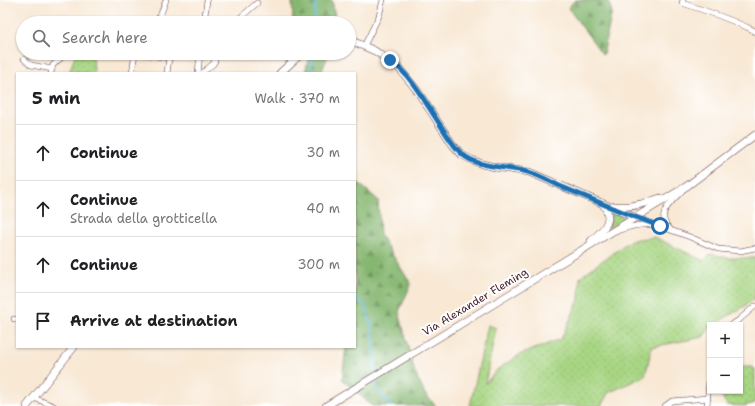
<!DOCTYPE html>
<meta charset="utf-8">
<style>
body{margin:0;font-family:"Shantell Sans",sans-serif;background:#f6f6f6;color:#202124}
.controls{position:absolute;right:12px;bottom:12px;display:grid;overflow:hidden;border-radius:0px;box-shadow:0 1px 3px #0004}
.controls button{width:36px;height:36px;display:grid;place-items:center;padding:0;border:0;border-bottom:1px solid #e0e0e0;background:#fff;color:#202124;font:20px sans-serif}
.stop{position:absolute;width:12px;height:12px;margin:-9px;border:3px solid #1f6fb2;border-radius:50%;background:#fff}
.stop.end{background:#1f6fb2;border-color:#fff;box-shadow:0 1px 4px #0008}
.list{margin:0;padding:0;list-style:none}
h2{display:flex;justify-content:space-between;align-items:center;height:52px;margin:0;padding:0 16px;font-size:17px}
h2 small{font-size:13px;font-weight:400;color:#757577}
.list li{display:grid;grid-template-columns:26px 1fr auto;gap:12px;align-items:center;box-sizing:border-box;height:56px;padding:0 16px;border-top:1px solid #e0e0e0}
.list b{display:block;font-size:15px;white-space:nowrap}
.list p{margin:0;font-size:13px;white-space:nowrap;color:#757577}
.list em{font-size:13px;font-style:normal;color:#757577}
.icon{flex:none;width:22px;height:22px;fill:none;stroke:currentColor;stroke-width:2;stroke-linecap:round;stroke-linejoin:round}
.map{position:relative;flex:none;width:755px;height:406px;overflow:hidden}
.search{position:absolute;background:#fff;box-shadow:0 1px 3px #0004;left:16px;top:16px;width:340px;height:44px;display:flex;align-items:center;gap:10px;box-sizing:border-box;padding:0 14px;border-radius:22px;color:#757577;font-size:15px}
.panel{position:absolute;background:#fff;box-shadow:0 1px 3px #0004;left:16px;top:72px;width:340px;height:276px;border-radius:0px}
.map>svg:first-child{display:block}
</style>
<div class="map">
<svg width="755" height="406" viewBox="0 0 755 406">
<defs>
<pattern id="grass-dots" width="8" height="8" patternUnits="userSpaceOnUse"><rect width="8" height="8" fill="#a8d683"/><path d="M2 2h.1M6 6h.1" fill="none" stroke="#92b771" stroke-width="1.8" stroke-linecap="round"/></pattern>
<pattern id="forest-firs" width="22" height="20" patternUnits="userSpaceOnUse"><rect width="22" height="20" fill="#86b771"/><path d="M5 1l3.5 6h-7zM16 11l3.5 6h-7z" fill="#70945d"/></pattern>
</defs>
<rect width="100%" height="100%" fill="#fff"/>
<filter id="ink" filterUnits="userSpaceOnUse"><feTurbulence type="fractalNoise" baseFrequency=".025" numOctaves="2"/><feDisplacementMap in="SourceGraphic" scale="8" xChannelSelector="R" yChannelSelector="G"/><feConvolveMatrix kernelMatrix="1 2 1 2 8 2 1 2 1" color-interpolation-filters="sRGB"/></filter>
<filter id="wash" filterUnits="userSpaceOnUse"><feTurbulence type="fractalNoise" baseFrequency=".012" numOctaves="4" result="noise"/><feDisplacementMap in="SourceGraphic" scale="16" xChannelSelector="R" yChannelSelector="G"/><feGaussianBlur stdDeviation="0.9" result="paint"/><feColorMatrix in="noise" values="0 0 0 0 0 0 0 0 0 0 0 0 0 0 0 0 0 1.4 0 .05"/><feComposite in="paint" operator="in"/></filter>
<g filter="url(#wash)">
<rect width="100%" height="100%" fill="#f8e8d4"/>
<g fill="url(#grass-dots)" stroke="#797a57">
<path d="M76 53H93L94 73H70V70Z"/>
<path d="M610 211 625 218 608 228 611 221Z"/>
<path d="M654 237 704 261 711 254 729 258H755V298L745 306 713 325H710V327L703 337 652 347 645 376 608 393 601 406H470L488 325 496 328 485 384 498 369 519 355 561 339 579 300 580 277 631 240Z"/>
<path d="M740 367H751L755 369V403L743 406 727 405 721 395V391H740Z"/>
</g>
<g fill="url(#forest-firs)" stroke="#686b4e">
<path d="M292 0H332L336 23H293Z"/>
<path d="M575 0H608L612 11 603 55 568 8Z"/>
<path d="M322 53H329L321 73H305L308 60Z"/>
<path d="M355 180 378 200 380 235 411 284 399 312 415 373 425 394 436 406H372L342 379 346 347H355Z"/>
</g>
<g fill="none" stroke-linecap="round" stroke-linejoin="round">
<g stroke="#61bcde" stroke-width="2">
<path d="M314 23 316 0"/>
<path d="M309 73 314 53"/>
<path d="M355 298 365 305 373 330 376 374"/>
<path d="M376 379 377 390 391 406"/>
</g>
</g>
</g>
<g filter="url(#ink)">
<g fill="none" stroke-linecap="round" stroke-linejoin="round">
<g stroke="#643d44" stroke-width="6">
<g id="street">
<path d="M683 0 682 3C707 11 730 19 753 30L755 32"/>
<path d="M154 23 160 16 166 0"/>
<path d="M204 23 207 0"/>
<path d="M234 23 257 3"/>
<path d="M364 46 379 16 383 0"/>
<path d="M136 53 169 58 167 73"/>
<path d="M24 59 31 65 52 69"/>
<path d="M51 73 53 65 62 57 60 53"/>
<path d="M132 73 135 53"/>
<path d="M198 73 200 53"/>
<path d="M202 73 213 64 215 61 212 53"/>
<path d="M634 217 690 237 718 249 740 251 755 248"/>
<path d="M670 229C654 214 672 202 682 191"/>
<path d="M617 231C628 227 639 224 650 225"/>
<path d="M14 319H17"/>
<path d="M731 325 739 320 755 306"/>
<path d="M34 398 54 406"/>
<path d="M665 406 672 401 708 398"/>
<path d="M707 406 710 367"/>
</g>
</g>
<g stroke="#643d44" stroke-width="8">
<g id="secondary">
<path d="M349 40 352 41 375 51 398 67 416 89 453 145 462 155 472 160 482 164 495 167 529 172 634 217"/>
<path d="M280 73 302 53"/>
<path d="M614 206C631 208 645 204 660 198"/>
<path d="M591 241C603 230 616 220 602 203"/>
<path d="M27 406 74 347"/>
<path d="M326 406 687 186 755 135"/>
</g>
</g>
<use href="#street" stroke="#fff" stroke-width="5"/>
<use href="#secondary" stroke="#fff" stroke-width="7"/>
</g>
</g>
<g fill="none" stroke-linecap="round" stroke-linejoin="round" filter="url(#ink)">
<path stroke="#1f6fb2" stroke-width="5" d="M390 60C413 77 427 106 443 129 449 138 454 147 462 154 479 169 507 166 528 172 539 175 551 182 562 187 594 200 627 215 660 226"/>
</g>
<g text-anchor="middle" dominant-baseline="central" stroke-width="4" stroke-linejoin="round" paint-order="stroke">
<g font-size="11" fill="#4a1f2b" stroke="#fff">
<text transform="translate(475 302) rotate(-31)">Via Alexander Fleming</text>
</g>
</g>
</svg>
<div class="controls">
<button>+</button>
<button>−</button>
</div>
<div class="stop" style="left:660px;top:226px"></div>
<div class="stop end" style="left:390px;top:60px"></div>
<div class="search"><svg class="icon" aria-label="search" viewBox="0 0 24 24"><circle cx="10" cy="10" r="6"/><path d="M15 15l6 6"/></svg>Search here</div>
<section class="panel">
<h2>5 min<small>Walk · 370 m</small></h2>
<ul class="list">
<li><svg class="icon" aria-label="ahead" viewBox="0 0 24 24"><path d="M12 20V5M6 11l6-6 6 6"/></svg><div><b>Continue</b></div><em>30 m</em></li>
<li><svg class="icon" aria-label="ahead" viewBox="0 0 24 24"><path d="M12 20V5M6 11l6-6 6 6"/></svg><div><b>Continue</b><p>Strada della grotticella</p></div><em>40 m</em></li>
<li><svg class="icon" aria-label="ahead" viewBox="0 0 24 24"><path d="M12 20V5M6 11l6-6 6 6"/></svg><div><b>Continue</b></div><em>300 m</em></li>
<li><svg class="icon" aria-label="arrive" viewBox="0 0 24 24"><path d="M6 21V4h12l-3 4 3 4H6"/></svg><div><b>Arrive at destination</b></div></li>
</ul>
</section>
</div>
